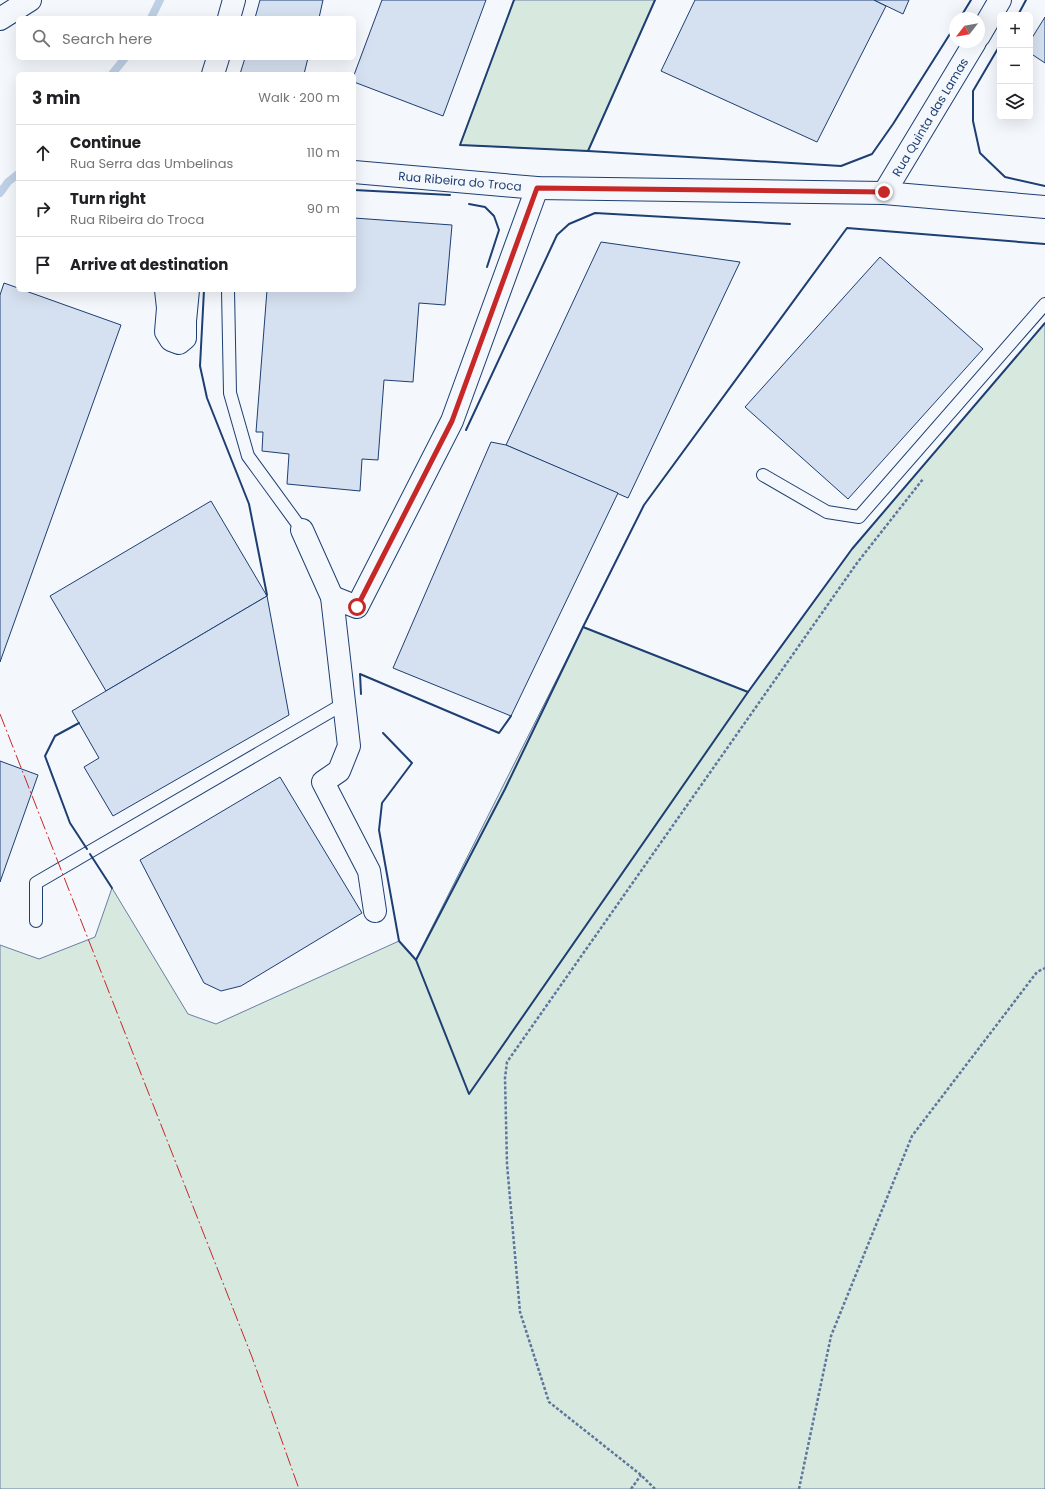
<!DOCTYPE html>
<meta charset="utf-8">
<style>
body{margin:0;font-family:Poppins,sans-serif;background:#f6f6f6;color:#202124}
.controls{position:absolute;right:12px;top:12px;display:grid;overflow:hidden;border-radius:6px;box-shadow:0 4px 16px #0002}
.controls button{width:36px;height:36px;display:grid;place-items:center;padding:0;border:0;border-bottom:1px solid #e0e0e0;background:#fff;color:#202124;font:20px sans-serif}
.compass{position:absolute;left:949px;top:12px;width:36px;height:36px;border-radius:50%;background:#fff;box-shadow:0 4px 16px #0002;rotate:239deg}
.stop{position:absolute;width:12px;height:12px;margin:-9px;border:3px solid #c62828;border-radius:50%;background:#fff}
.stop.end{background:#c62828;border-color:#fff;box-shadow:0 1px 4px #0008}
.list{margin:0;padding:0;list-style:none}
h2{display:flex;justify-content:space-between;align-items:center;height:52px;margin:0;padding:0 16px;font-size:17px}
h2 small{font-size:13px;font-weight:400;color:#757577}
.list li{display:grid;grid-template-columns:26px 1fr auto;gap:12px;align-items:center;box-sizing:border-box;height:56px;padding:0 16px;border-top:1px solid #e0e0e0}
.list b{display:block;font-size:15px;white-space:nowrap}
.list p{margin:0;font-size:13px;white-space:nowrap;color:#757577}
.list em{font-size:13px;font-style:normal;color:#757577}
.icon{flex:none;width:22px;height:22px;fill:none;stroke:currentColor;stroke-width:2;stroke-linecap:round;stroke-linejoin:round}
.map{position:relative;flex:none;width:1045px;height:1489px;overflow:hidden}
.search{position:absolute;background:#fff;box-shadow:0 4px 16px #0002;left:16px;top:16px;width:340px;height:44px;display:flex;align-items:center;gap:10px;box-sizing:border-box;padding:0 14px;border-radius:6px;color:#757577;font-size:15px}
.panel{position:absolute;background:#fff;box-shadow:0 4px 16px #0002;left:16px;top:72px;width:340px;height:220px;border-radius:6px}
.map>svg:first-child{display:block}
</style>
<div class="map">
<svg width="1045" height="1489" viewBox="0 0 1045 1489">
<rect width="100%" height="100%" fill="#f4f7fb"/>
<g fill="#d7e8df" stroke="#687fa3">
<path d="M514 0H655L588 151 460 145Z"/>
<path d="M1045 323V1489H0V945L39 959 95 937 112 888 188 1014 216 1024 399 941 416 959 583 627 748 692 852 549Z"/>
</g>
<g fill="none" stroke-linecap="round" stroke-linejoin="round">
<g stroke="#bed0e5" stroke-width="8">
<path d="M151 18 160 0"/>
<path d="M112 74 125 58"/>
<path d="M0 193 8 182 18 174"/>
</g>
</g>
<g fill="#d5e0f0" stroke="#1d3f73">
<path d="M260 0H323L319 18H255Z"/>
<path d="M382 0H486L443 116 354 82V75Z"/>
<path d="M695 0H874L886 6 817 142 661 71Z"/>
<path d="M874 0H909L903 14Z"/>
<path d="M1045 17V63L1030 53V41Z"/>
<path d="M245 58H308L304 74H240Z"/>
<path d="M354 218 452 225 445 305 419 303 413 382 384 380 378 460 362 459 360 491 287 484 289 454 262 451 263 432H256L267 290H354Z"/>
<path d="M601 242 740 262 628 498 506 445Z"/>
<path d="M880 257 983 349 848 499 745 407Z"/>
<path d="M4 283 18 288V290H23L121 325 0 662V295Z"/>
<path d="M491 442 506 445 618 493 511 716 393 668Z"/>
<path d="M211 501 267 596 106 691 50 596Z"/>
<path d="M267 596 289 715 113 816 84 767 99 758 72 711Z"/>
<path d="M0 761 38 775 0 882Z"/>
<path d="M280 777 362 913 241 986 221 991 204 983 140 860Z"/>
</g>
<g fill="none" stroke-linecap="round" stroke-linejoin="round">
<g stroke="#1d3f73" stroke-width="14">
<g id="lane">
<path d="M228 290 230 393 248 456 302 530"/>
<path d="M763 475 827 512 859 517 1045 304"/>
<path d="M36 921V883L345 703"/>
</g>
</g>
<g stroke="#1d3f73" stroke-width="24">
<g id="street">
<path d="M229 18 234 0"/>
<path d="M979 36 1000 0"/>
<path d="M213 74 218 58"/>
<path d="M354 172 537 188 884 193 1045 207"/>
<path d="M884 193 975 42"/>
<path d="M166 290 168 308 166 332 171 340 179 343 185 338V321L188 290"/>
<path d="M302 530 332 597 349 746 339 771 323 782 369 871 375 911"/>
<path d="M332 597 357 607 452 421 537 188"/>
</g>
</g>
<g stroke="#1d3f73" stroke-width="24">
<path id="secondary" d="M0 19 30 0"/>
</g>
<g stroke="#5e769c" stroke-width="2.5" stroke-dasharray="3 2" stroke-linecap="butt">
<path d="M631 1489 641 1475"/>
<path d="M655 1489 641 1475 549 1402 520 1312 507 1164 505 1078 507 1062 857 563 923 479"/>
<path d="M799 1489 831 1336 912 1136 1037 972 1045 968"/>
</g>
<use href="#lane" stroke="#f4f7fb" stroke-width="12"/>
<use href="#street" stroke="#f4f7fb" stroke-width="22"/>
<use href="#secondary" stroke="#f4f7fb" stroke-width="22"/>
<g stroke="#1d3f73" stroke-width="2">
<path d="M514 0 460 145 588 151 655 0"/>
<path d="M1018 15 1026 0"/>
<path d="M960 18 971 0"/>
<path d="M1000 45 973 91V121L980 153 1005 177 1045 186"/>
<path d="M588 151 841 166 872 154 893 124 955 26"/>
<path d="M354 190 450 195"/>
<path d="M469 204 485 207 494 216 499 230 487 267"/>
<path d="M1045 244 847 228 644 505 583 627 748 692 852 549 1045 323"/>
<path d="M204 290 200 366 207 398 249 504 267 595"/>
<path d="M466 430 557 235 569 224 595 213 790 224"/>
<path d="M361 694 360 674 499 733 511 716"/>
<path d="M79 723 55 736 45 756 70 823 87 849"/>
<path d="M383 733 412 763 382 803 379 830 399 941 416 960 505 789 583 627"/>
<path d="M90 854 112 888"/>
<path d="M416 960 469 1094 748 692"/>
</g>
<path stroke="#c62828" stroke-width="1" stroke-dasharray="14 3 2 3" stroke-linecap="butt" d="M0 714 252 1357 299 1489"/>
</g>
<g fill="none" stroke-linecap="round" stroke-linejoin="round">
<path stroke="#c62828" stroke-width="5" d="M357 607 452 421 537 188 884 192"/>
</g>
<g text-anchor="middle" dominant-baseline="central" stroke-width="3" stroke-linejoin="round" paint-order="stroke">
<g font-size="12" fill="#1d3f73" stroke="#f4f7fb">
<text transform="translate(930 117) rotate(-59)">Rua Quinta das Lamas</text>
<text transform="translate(460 181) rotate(5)">Rua Ribeira do Troca</text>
</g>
</g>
</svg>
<div class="controls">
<button>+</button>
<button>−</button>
<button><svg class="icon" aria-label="layers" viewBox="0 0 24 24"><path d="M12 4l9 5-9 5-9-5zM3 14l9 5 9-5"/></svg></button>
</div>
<svg class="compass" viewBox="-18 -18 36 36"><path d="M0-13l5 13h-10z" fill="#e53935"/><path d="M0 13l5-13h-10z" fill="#757577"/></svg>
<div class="stop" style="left:357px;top:607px"></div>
<div class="stop end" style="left:884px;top:192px"></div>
<div class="search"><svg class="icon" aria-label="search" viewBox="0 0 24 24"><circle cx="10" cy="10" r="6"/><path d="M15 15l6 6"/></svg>Search here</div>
<section class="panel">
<h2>3 min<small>Walk · 200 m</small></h2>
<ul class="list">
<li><svg class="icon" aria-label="ahead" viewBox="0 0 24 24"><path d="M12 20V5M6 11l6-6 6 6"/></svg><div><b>Continue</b><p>Rua Serra das Umbelinas</p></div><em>110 m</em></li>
<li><svg class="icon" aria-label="right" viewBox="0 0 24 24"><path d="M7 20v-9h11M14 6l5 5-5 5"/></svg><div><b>Turn right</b><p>Rua Ribeira do Troca</p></div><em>90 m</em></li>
<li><svg class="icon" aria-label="arrive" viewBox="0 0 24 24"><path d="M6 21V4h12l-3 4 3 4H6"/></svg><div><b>Arrive at destination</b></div></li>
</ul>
</section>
</div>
